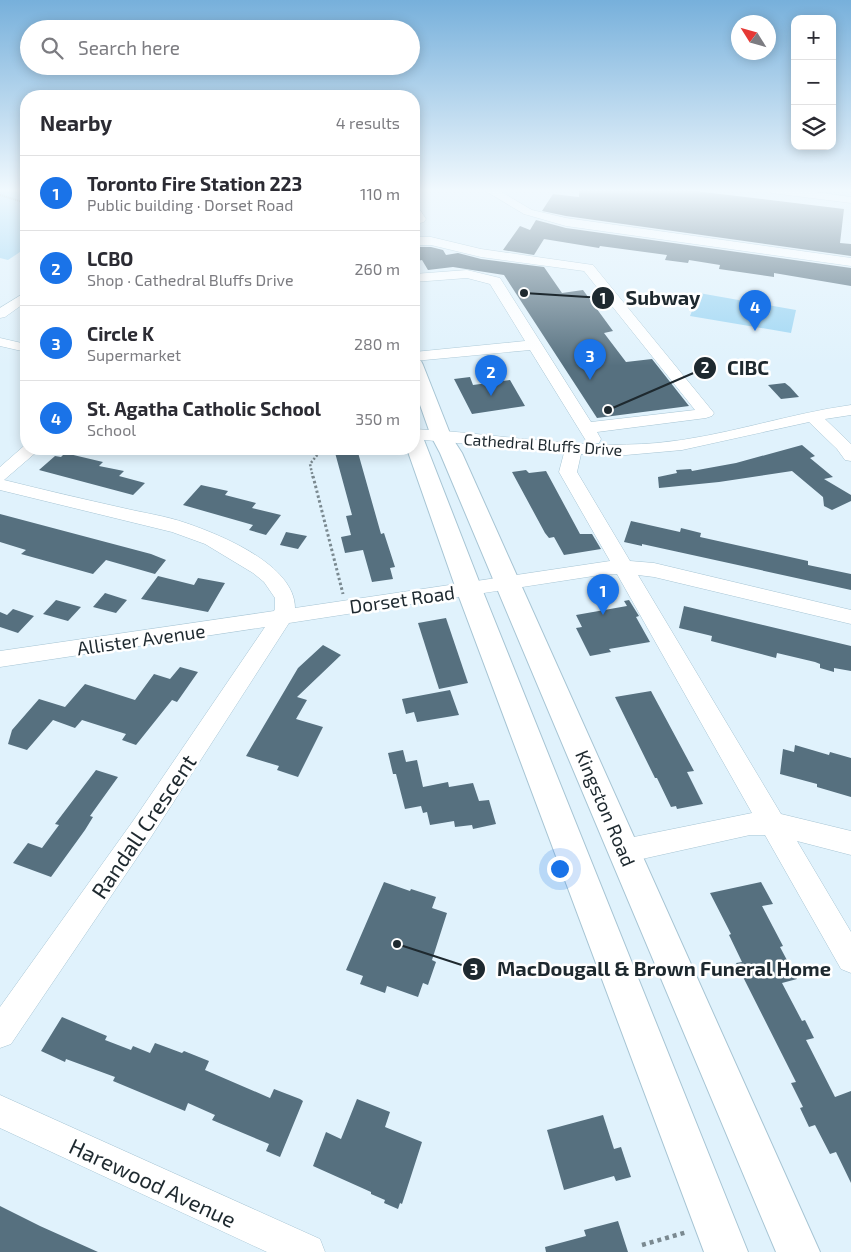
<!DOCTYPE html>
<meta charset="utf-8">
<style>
body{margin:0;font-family:"Exo 2",sans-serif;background:#f2f2f3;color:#2b2b33}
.controls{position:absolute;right:15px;top:15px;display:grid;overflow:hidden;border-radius:10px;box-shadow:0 2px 12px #0003}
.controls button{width:45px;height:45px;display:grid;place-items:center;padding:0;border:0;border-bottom:1px solid #e1e1e2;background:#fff;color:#2b2b33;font:25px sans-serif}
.compass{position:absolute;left:731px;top:15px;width:45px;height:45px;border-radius:50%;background:#fff;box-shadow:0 2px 12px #0003;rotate:307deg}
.you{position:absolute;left:559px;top:868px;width:18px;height:18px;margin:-12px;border:4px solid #fff;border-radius:50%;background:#1a73e8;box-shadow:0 0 0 8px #1a73e833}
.badge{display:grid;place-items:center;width:32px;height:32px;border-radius:50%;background:#1a73e8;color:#fff;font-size:16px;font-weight:700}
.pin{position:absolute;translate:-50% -41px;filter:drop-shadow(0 1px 2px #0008)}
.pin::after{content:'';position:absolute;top:26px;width:18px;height:15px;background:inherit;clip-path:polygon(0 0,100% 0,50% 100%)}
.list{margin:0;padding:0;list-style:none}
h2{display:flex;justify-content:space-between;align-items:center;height:65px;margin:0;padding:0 20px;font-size:21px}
h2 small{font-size:16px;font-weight:400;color:#7c7c81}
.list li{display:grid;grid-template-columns:32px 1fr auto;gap:15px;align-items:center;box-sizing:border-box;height:75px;padding:0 20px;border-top:1px solid #e1e1e2}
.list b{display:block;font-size:19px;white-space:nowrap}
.list p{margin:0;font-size:16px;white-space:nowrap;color:#7c7c81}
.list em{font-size:16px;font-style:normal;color:#7c7c81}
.icon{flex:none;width:28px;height:28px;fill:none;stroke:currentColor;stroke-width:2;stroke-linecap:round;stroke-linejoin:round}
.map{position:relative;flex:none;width:851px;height:1252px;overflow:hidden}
.search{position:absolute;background:#fff;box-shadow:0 2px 12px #0003;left:20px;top:20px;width:400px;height:55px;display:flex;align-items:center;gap:12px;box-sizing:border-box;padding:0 18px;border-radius:28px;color:#7c7c81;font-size:19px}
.panel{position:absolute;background:#fff;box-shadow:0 2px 12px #0003;left:20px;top:90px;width:400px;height:365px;border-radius:20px}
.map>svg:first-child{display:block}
</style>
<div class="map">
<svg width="851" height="1252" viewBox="0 0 851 1252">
<rect width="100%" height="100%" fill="#e0f2fc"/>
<g fill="#9ed6f3">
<path d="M0 190H26V248L8 260 0 258Z"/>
<path d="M699 293 796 310 791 333 690 316Z"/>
</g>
<g fill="#56707f">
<path d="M579 190H687L844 209 840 243 851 244V256L566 216 542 211 553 194 579 197Z"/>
<path d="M536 220 566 228 851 268V286L774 273V277L719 269 720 265 689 260 688 263 665 260 667 255 600 246 599 248 544 239 534 255 503 250 520 226 530 230Z"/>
<path d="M414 247H431L443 250 446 255 458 253 481 259 544 267 562 293 583 290 613 331 604 333 626 362 652 359 689 406 597 418 504 275 453 267 428 270 422 260 417 261 414 254Z"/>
<path d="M470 377 473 385 510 380 525 406 472 414 454 379Z"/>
<path d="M785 383 790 387 799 397 781 399 768 385Z"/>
<path d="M802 445 815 456 810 458 833 477 824 479 851 495V501L832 510 824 506 823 497 792 471 719 482 659 488 658 477 677 473 676 470 691 469 692 471 736 463Z"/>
<path d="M334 449H357L381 534 384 533 395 567 390 568 393 579 372 582 363 550 345 553 341 537 351 535 346 516 352 515Z"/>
<path d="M65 453 103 462 99 466 124 471 119 476 145 483 133 495 39 470 55 456 61 457Z"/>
<path d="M526 470 529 473 546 471 580 534H592L601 549 564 555 554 537 549 538 545 533 512 472Z"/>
<path d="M201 485 228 491 225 495 256 503 252 508 281 515 266 535 249 530 253 525 183 505Z"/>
<path d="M0 514 151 554 166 560 155 574 106 560 93 574 21 554 26 550 0 542Z"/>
<path d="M631 521 680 532 681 528 701 533 700 537 808 561V565L851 574V590L642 544V546L624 542Z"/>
<path d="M286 532 307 536 298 549 280 545Z"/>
<path d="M158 576 194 585 198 578 225 583 208 612 141 599Z"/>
<path d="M105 593 127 600 116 613 93 607Z"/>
<path d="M56 600 81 607 68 621 43 614Z"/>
<path d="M629 600 639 616 636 617 650 642 609 649 611 652 590 656 576 628 582 627 576 615 627 606 624 601Z"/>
<path d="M684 606 851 646V671L834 668V672L820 668V664L815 662 777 653 776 658 711 641 712 636 679 628Z"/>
<path d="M13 609 34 616 18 633 0 627V612L7 615Z"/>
<path d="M446 618 468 683 439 689 418 623Z"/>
<path d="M323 645 341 655 297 697 307 700 296 719 323 727 298 777 277 770 279 766 246 756 298 668Z"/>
<path d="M180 667 198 672 177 702 172 700 136 745 122 740 126 734 82 720 75 728 53 720 27 750 8 744 12 730 39 699 65 707 85 684 135 700 154 674 170 679Z"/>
<path d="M450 690 459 715 417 722 414 712 406 714 402 699Z"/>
<path d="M651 691 694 771 687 772 703 804 677 809 676 806 671 807 657 778H655L615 697Z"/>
<path d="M795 745 829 755 830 752 851 758V797L817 787V784L780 774 783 749 794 752Z"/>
<path d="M403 750 406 762 417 760 423 787 448 782 449 787 473 783 479 801 489 800 496 824 473 829 472 825 455 827 454 821 430 825 427 812 423 813 421 806 405 809 396 774H393L388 753Z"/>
<path d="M96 770 118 777 90 816 93 817 85 830 51 877 13 863 28 843 42 848 59 825 55 824Z"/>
<path d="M384 882 410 891 411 889 436 897 432 908 447 913 432 960 436 962 428 985 423 983 418 997 387 986 385 993 360 984 363 976 346 970Z"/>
<path d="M761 882 773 904 762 906 783 946 780 947 797 979 782 983 802 1021 805 1020 814 1038 806 1040 835 1097 851 1091V1183L836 1152 830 1154 815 1125 809 1127 800 1108 803 1107 791 1083 796 1082 736 963 742 962 729 935 731 934 710 893Z"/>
<path d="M62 1017 107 1036 105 1040 131 1050 133 1046 150 1053 155 1043 182 1053 184 1051 209 1061 205 1070 270 1098 274 1089 300 1099 303 1101 280 1157 266 1151 269 1144 212 1120 215 1115 188 1103 185 1111 113 1081 115 1077 66 1059 65 1062 41 1051Z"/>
<path d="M357 1099 390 1112 385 1127 422 1142 402 1204 400 1203 398 1209 384 1203 385 1200 371 1194V1192L313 1166 326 1132 341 1139Z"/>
<path d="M603 1115 614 1149 621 1147 631 1177 616 1181 614 1176 564 1190 547 1130Z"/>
<path d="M0 1206 40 1226 98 1252H0Z"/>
<path d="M618 1221 628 1252H546L545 1247 586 1236 584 1230Z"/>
</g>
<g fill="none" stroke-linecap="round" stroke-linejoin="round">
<g stroke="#a7c5d4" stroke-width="1">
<g id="minor">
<path d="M484 190H498L532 210 566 218 851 258V266L566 226 524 214Z"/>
<path d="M767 190H801L851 197V203L772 193Z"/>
<path d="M414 206 418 207 426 219 424 222 420 223 414 219Z"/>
<path d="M414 237H431L481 249 593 265 714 413 712 416 706 418 597 432 601 439 599 443H587L585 439 530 350 414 361V352L525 341 490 284 467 278 414 282V274L467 270 500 278 591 422 695 410 584 271 481 257 431 245H414Z"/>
<path d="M26 292V302L5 317 0 318V308Z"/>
<path d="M0 338 26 344V352L0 346Z"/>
<path d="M851 405V415L825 419 851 444V461L845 460 837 449 809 422 682 450 626 455 581 454 577 472 630 561 654 563 851 610V624L654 577 638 575 781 814 851 831V855L797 841 851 932V973L841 969 765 835H750L624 863 615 859 611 851 615 843 624 839 752 813 617 574 600 575 289 623 151 837 11 1044 0 1048V1007L133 821 265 627 0 667V651L274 611 275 609V598L264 582 253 573 205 544 172 532 0 490V467L25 445 26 449H40L4 480C44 490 83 499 123 508 144 513 166 516 186 523 221 535 295 565 295 608L610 561 559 472 564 453 414 439V429C495 433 575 450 657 443 723 437 786 414 851 405Z"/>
<path d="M0 1095 320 1239 325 1252H267L0 1128Z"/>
</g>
</g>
<g stroke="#a7c5d4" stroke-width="2">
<g id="major">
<path d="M414 359 421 361 423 365 451 436 462 453 820 1252H776L440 453 431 436 414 388Z"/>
<path d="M414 434 421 436 424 440 482 589 748 1252H704L456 589 407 449H414Z"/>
</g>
</g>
<path stroke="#7a8990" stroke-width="2" stroke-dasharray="1 1" stroke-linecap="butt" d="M0 195 26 203"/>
<path stroke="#7a8990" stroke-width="2.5" stroke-dasharray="2 2" stroke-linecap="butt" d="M313 478 310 464 322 449"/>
<path stroke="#7a8990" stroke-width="3" stroke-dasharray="2.5 2.5" stroke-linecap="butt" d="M313 476 343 594"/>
<path stroke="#7a8990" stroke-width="4.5" stroke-dasharray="4 4" stroke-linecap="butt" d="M642 1245 687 1232"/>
<use href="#minor" fill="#fff" fill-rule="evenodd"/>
<use href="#major" fill="#fff" fill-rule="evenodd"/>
</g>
<linearGradient id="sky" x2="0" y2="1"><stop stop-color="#77b0db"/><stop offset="0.52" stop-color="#f1f9fe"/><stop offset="1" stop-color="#f1f9fe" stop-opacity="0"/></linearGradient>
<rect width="851" height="366" fill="url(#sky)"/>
<g text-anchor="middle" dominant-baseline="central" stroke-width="5" stroke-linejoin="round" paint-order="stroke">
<g font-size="16" fill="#1e292f" stroke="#fff">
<text transform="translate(543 444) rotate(4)">Cathedral Bluffs Drive</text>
</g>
<g font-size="19" fill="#1e292f" stroke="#fff">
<text transform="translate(402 599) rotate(-8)">Dorset Road</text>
<text transform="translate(141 639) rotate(-8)">Allister Avenue</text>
<text transform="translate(606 808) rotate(67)">Kingston Road</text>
</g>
<g font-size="22" fill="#1e292f" stroke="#fff">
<text transform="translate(143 826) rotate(-56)">Randall Crescent</text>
<text transform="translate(153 1182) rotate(25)">Harewood Avenue</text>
</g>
</g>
<path fill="none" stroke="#1e292f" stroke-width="2" d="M524 293L603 298M608 410L705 368M397 944L474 969"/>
<g fill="#1e292f" stroke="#fff" stroke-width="2">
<circle cx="524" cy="293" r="5"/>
<circle cx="608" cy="410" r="5"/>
<circle cx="397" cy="944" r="5"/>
<circle cx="603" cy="298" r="12"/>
<circle cx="705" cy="368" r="12"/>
<circle cx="474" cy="969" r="12"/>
</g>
<g font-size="15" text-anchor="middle" font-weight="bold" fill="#fff">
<text x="603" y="304">1</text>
<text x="705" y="373">2</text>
<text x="474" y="975">3</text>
</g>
<g font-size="20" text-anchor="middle" font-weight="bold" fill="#1e292f" stroke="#fff" stroke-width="5" stroke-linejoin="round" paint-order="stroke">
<text x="663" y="305">Subway</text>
<text x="748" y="375">CIBC</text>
<text x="664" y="976">MacDougall &amp; Brown Funeral Home</text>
</g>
</svg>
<div class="controls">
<button>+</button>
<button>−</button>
<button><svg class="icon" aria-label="layers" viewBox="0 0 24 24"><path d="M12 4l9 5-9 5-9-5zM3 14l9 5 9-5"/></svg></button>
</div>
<svg class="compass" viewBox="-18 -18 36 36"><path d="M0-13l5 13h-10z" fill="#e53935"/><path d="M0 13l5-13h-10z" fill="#7c7c81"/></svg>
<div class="you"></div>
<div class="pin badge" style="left:603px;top:615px">1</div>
<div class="pin badge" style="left:491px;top:396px">2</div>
<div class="pin badge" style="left:590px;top:380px">3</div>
<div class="pin badge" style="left:755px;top:331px">4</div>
<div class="search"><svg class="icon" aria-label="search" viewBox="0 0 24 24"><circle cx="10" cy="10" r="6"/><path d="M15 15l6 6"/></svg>Search here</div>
<section class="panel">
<h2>Nearby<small>4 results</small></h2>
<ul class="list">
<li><span class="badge">1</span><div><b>Toronto Fire Station 223</b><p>Public building · Dorset Road</p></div><em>110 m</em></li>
<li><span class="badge">2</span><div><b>LCBO</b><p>Shop · Cathedral Bluffs Drive</p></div><em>260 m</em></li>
<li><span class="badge">3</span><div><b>Circle K</b><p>Supermarket</p></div><em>280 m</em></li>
<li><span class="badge">4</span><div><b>St. Agatha Catholic School</b><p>School</p></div><em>350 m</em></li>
</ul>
</section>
</div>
